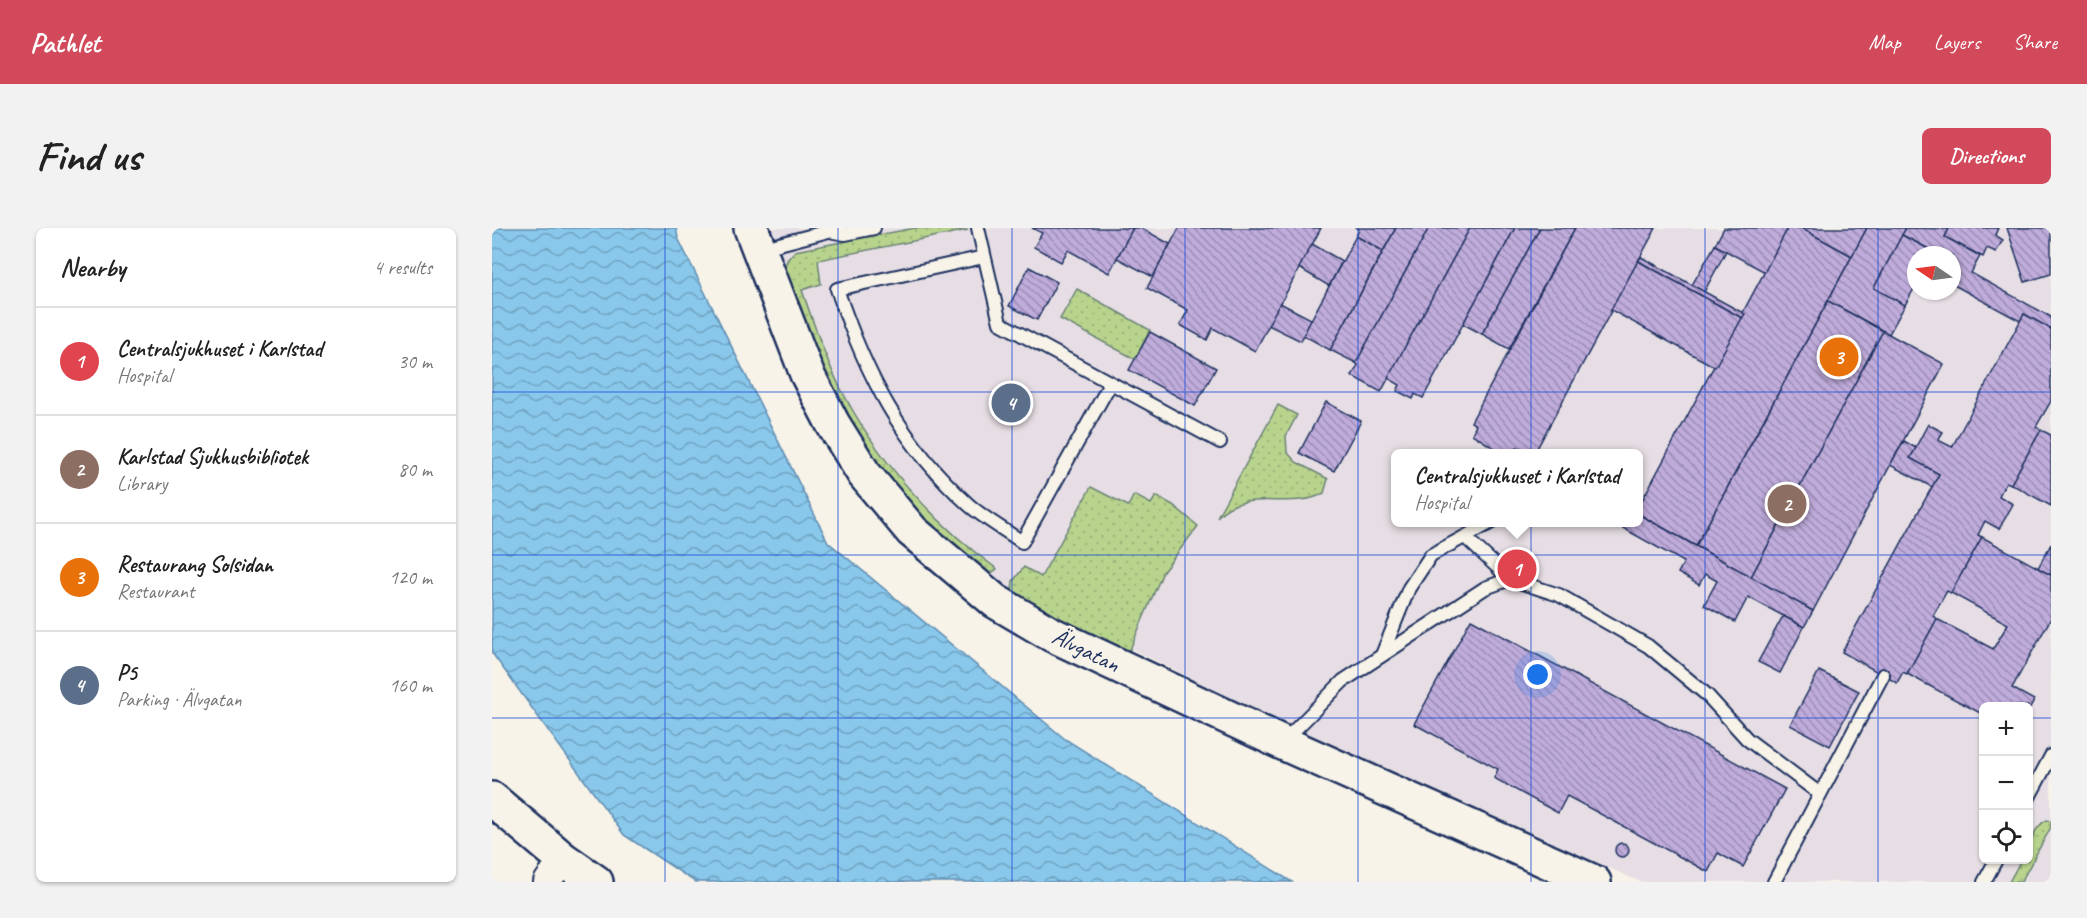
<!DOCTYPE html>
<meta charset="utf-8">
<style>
body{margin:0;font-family:Caveat,sans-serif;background:#f2f2f2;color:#222}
.controls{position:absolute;right:18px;bottom:18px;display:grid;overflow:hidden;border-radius:9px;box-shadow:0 2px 4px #0004}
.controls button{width:54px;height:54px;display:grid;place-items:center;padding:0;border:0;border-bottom:2px solid #e0e0e0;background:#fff;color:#222;font:30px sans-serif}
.compass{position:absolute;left:1415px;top:18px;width:54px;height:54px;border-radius:50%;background:#fff;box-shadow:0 2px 4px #0004;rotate:283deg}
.you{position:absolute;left:1046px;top:447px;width:21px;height:21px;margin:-15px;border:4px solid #fff;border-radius:50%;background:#1a73e8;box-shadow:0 0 0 9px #1a73e833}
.badge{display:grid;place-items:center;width:39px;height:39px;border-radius:50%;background:#d1495b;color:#fff;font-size:20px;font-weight:700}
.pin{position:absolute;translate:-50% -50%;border:3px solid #fff;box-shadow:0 2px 6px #0006}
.popup{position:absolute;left:899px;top:221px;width:252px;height:78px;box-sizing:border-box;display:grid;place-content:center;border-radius:9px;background:#fff;filter:drop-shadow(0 2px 4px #0005);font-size:20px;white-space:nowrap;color:#767676}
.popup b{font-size:22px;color:#222}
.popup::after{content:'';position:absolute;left:50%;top:100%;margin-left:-12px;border:12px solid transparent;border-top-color:#fff}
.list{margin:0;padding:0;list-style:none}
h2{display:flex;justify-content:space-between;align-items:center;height:78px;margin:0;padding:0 24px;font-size:26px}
h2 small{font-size:20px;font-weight:400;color:#767676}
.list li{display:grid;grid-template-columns:39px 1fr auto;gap:18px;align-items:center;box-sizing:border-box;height:108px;padding:0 24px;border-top:2px solid #e0e0e0}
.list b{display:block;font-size:22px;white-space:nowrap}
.list p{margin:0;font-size:20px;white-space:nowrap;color:#767676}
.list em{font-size:20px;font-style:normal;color:#767676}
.icon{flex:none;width:33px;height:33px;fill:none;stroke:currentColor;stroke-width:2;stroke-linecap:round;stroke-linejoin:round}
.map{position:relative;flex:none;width:1559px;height:654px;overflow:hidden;border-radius:9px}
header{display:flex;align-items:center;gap:36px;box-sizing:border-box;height:84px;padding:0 30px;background:#d1495b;color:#fff}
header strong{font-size:28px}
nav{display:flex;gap:33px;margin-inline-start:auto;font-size:21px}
.intro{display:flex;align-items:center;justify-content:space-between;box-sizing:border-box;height:144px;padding:0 36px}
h1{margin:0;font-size:42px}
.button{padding:15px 27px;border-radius:9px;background:#d1495b;color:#fff;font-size:21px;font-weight:700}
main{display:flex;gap:36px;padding:0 36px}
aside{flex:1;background:#fff;border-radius:9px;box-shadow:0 2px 4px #0004}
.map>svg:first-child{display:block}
</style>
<header>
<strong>Pathlet</strong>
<nav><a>Map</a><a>Layers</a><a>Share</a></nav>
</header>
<div class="intro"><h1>Find us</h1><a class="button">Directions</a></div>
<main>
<aside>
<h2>Nearby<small>4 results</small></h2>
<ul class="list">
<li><span class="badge" style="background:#e0444e">1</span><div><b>Centralsjukhuset i Karlstad</b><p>Hospital</p></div><em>30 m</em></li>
<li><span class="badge" style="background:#8d6e63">2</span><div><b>Karlstad Sjukhusbibliotek</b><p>Library</p></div><em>80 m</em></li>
<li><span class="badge" style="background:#e8710a">3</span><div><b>Restaurang Solsidan</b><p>Restaurant</p></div><em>120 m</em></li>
<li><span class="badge" style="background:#5c6f8a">4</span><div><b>P5</b><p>Parking · Älvgatan</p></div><em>160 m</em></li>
</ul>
</aside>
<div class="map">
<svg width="1559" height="654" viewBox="0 0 1559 654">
<defs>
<pattern id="grass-dots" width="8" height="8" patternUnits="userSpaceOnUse" patternTransform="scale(1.5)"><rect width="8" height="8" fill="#b8d48c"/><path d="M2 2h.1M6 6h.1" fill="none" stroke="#9eb67b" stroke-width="1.8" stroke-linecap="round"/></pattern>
<pattern id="water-waves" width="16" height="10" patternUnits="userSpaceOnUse" patternTransform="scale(1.5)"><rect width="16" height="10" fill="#89c8ea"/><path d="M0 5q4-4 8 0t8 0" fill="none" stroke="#6fa3c1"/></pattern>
<pattern id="building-back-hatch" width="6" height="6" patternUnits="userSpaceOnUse" patternTransform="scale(1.5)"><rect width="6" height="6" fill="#c0acdb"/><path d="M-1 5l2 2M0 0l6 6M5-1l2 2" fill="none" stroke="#9b8cb5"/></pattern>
</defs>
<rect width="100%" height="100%" fill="#f7f3e8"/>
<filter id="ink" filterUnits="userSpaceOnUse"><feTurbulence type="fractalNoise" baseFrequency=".0167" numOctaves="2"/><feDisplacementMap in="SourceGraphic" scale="12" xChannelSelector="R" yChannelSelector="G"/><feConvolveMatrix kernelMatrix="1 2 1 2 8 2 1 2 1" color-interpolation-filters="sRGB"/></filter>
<g filter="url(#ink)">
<path fill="#e6dee4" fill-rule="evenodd" d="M276 0H1559V654H1149L819 510 519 361 463 321 386 241 301 64ZM1424 27H1460V63H1424ZM904 226H1146V294H904ZM1492 478H1536V632H1492Z"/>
<g fill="url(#grass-dots)" stroke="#6a8275" stroke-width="1.5">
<path d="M423 0 476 2 326 32 329 56 310 62C321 94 332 127 347 157 383 229 440 294 505 341L498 346 437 298 386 238 334 152 292 43 295 32 303 23Z"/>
<path d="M585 61 658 102 643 131 568 91Z"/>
<path d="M786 177 805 187 794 208 795 224 804 234 836 251 832 265C800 284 752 258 725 289Z"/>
<path d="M599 259 636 278 642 267 659 276 664 268 681 277 706 298 671 344 636 426 564 392 520 363 521 353 532 339 549 349Z"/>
<path d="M1555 592 1559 594V599L1529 654H1517L1529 632H1536C1536 618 1542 598 1555 592Z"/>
</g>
<path fill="url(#water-waves)" stroke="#5d8bb2" stroke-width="1.5" d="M0 0H184L186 10 336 314 573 511 800 654H203L132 607 0 425Z"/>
<g fill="url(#building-back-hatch)" stroke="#1b2f5e" stroke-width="1.5">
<path d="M540 0H641L617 45 576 22 569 34 542 19 550 5Z"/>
<path d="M641 0H649L678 16 661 49 625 30Z"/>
<path d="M687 0H829L763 123 721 100 715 112 688 97 696 82 655 60Z"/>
<path d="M864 0H904L891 23 864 8 867 2Z"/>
<path d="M904 0H937L864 135 838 122Z"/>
<path d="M937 0H978L889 164 860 148 866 137 864 135Z"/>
<path d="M978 0H1023L931 170 923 166 921 171 905 163 908 157 896 150Z"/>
<path d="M1023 0H1048L990 106 971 96Z"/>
<path d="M1048 0H1083L1017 121 990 106Z"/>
<path d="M1083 0H1164L1042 226 1025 219 1022 226H1011L980 206 984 197 979 194Z"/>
<path d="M1232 0H1296L1273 44 1223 17Z"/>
<path d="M1296 0H1309L1360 28 1204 318 1146 286V280Z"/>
<path d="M1309 0H1375L1360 28Z"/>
<path d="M1375 0H1414L1382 60 1413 77 1397 106 1336 73Z"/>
<path d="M1414 0 1457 1 1453 9 1488 28 1479 45 1559 89V101L1532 86 1528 93 1460 56V27H1448L1410 7Z"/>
<path d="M1454 0H1506L1503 7 1511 12 1504 24 1495 20 1491 29 1453 9 1457 1Z"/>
<path d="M1515 0H1559V46L1533 54Z"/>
<path d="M1410 7 1448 27H1424V57L1413 77 1382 60Z"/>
<path d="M864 8 891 23 838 122 811 107Z"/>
<path d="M820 16 850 33 837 58 807 40Z"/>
<path d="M1223 17 1234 23 1212 64 1200 57Z"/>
<path d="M1149 29 1253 86 1250 90 1146 33Z"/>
<path d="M1146 33 1250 90 1223 139 1119 82Z"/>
<path d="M537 39 565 54 545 92 517 78Z"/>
<path d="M1336 73 1391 103 1259 349 1204 318Z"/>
<path d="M788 75 819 91 809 113 776 97Z"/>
<path d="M1532 86 1559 101V173L1544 199 1549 202 1519 256 1514 254 1507 268 1521 276 1507 301 1493 293 1486 307 1490 309 1459 365 1455 363 1441 388 1445 391 1415 446 1411 444 1405 455 1350 424 1447 246 1418 230 1436 196 1451 204 1446 212 1460 219Z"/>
<path d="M1391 103 1452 136 1321 383 1259 349Z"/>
<path d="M658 104 724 140 703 178 637 142Z"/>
<path d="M834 174 869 193 842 243 807 225Z"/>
<path d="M1549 202 1559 207V278L1519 256Z"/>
<path d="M1412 213 1424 220 1418 230 1447 246 1440 259 1398 237Z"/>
<path d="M1146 286 1321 383 1312 399 1256 369 1243 394 1212 377 1225 353 1213 346 1207 357 1186 345 1192 334 1120 294H1146Z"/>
<path d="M1490 309 1559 347V390L1520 460 1542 472 1536 483V478H1492V487L1415 446 1445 391 1501 421 1516 396 1459 365Z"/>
<path d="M1559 316V347L1546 340Z"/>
<path d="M1291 388 1312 399 1288 445 1266 434Z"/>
<path d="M979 391 1293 561 1251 639 1226 625 1216 644 1075 568 1066 585 1002 550 1006 541 922 496Z"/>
<path d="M1327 443 1367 463 1338 518 1298 497Z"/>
<circle cx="1130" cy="622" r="7"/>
</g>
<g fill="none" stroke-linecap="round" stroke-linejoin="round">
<g stroke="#1b2f5e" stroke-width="16">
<g id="lane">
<path d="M486 0 508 95 728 214"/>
<path d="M342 4 353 6 382 0"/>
<path d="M268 21 348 0"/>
<path d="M492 29 345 61C374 147 409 216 477 277 493 291 513 302 530 314L618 156"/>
<path d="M974 310 1018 351 1067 367 1156 418 1215 467 1255 511 1328 566"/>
<path d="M890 427 917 360 939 327 1000 294"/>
<path d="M792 513 851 453 993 360 1018 351"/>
<path d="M1536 571 1559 528"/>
<path d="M1282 654 1391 447"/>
<path d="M1492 654 1504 632"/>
</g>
</g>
<g stroke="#1b2f5e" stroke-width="30">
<path id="street" d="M55 654 71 631"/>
</g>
<g stroke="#1b2f5e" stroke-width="38">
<g id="secondary">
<path d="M259 0 315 146 341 196 372 246 420 303 503 373 559 406 791 515 1102 654"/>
<path d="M0 571 71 631 104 654"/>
</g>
</g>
<use href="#lane" stroke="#f7f3e8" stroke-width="12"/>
<use href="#street" stroke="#f7f3e8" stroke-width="26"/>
<use href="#secondary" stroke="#f7f3e8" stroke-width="33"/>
</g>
</g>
<path fill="none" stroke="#1d4ed8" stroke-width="1.5" stroke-opacity="0.55" d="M173 0V654M346 0V654M520 0V654M693 0V654M866 0V654M1039 0V654M1213 0V654M1386 0V654M0 164H1559M0 327H1559M0 490H1492M1536 490H1559"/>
<g text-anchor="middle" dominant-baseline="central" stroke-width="6" stroke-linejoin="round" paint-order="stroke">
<g font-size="24" fill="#1b2f5e" stroke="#f7f3e8">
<text transform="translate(594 422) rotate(26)">Älvgatan</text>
</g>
</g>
</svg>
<div class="controls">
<button>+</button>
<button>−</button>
<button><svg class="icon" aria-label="locate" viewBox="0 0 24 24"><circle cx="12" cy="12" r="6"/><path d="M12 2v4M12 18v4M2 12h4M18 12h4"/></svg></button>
</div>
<svg class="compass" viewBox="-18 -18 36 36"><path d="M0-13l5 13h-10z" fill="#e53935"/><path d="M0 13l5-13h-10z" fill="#767676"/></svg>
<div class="you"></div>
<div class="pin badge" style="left:1025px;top:341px;background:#e0444e">1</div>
<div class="popup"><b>Centralsjukhuset i Karlstad</b>Hospital</div>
<div class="pin badge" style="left:1295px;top:276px;background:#8d6e63">2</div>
<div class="pin badge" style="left:1347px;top:129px;background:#e8710a">3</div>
<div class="pin badge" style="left:519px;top:175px;background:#5c6f8a">4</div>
</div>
</main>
